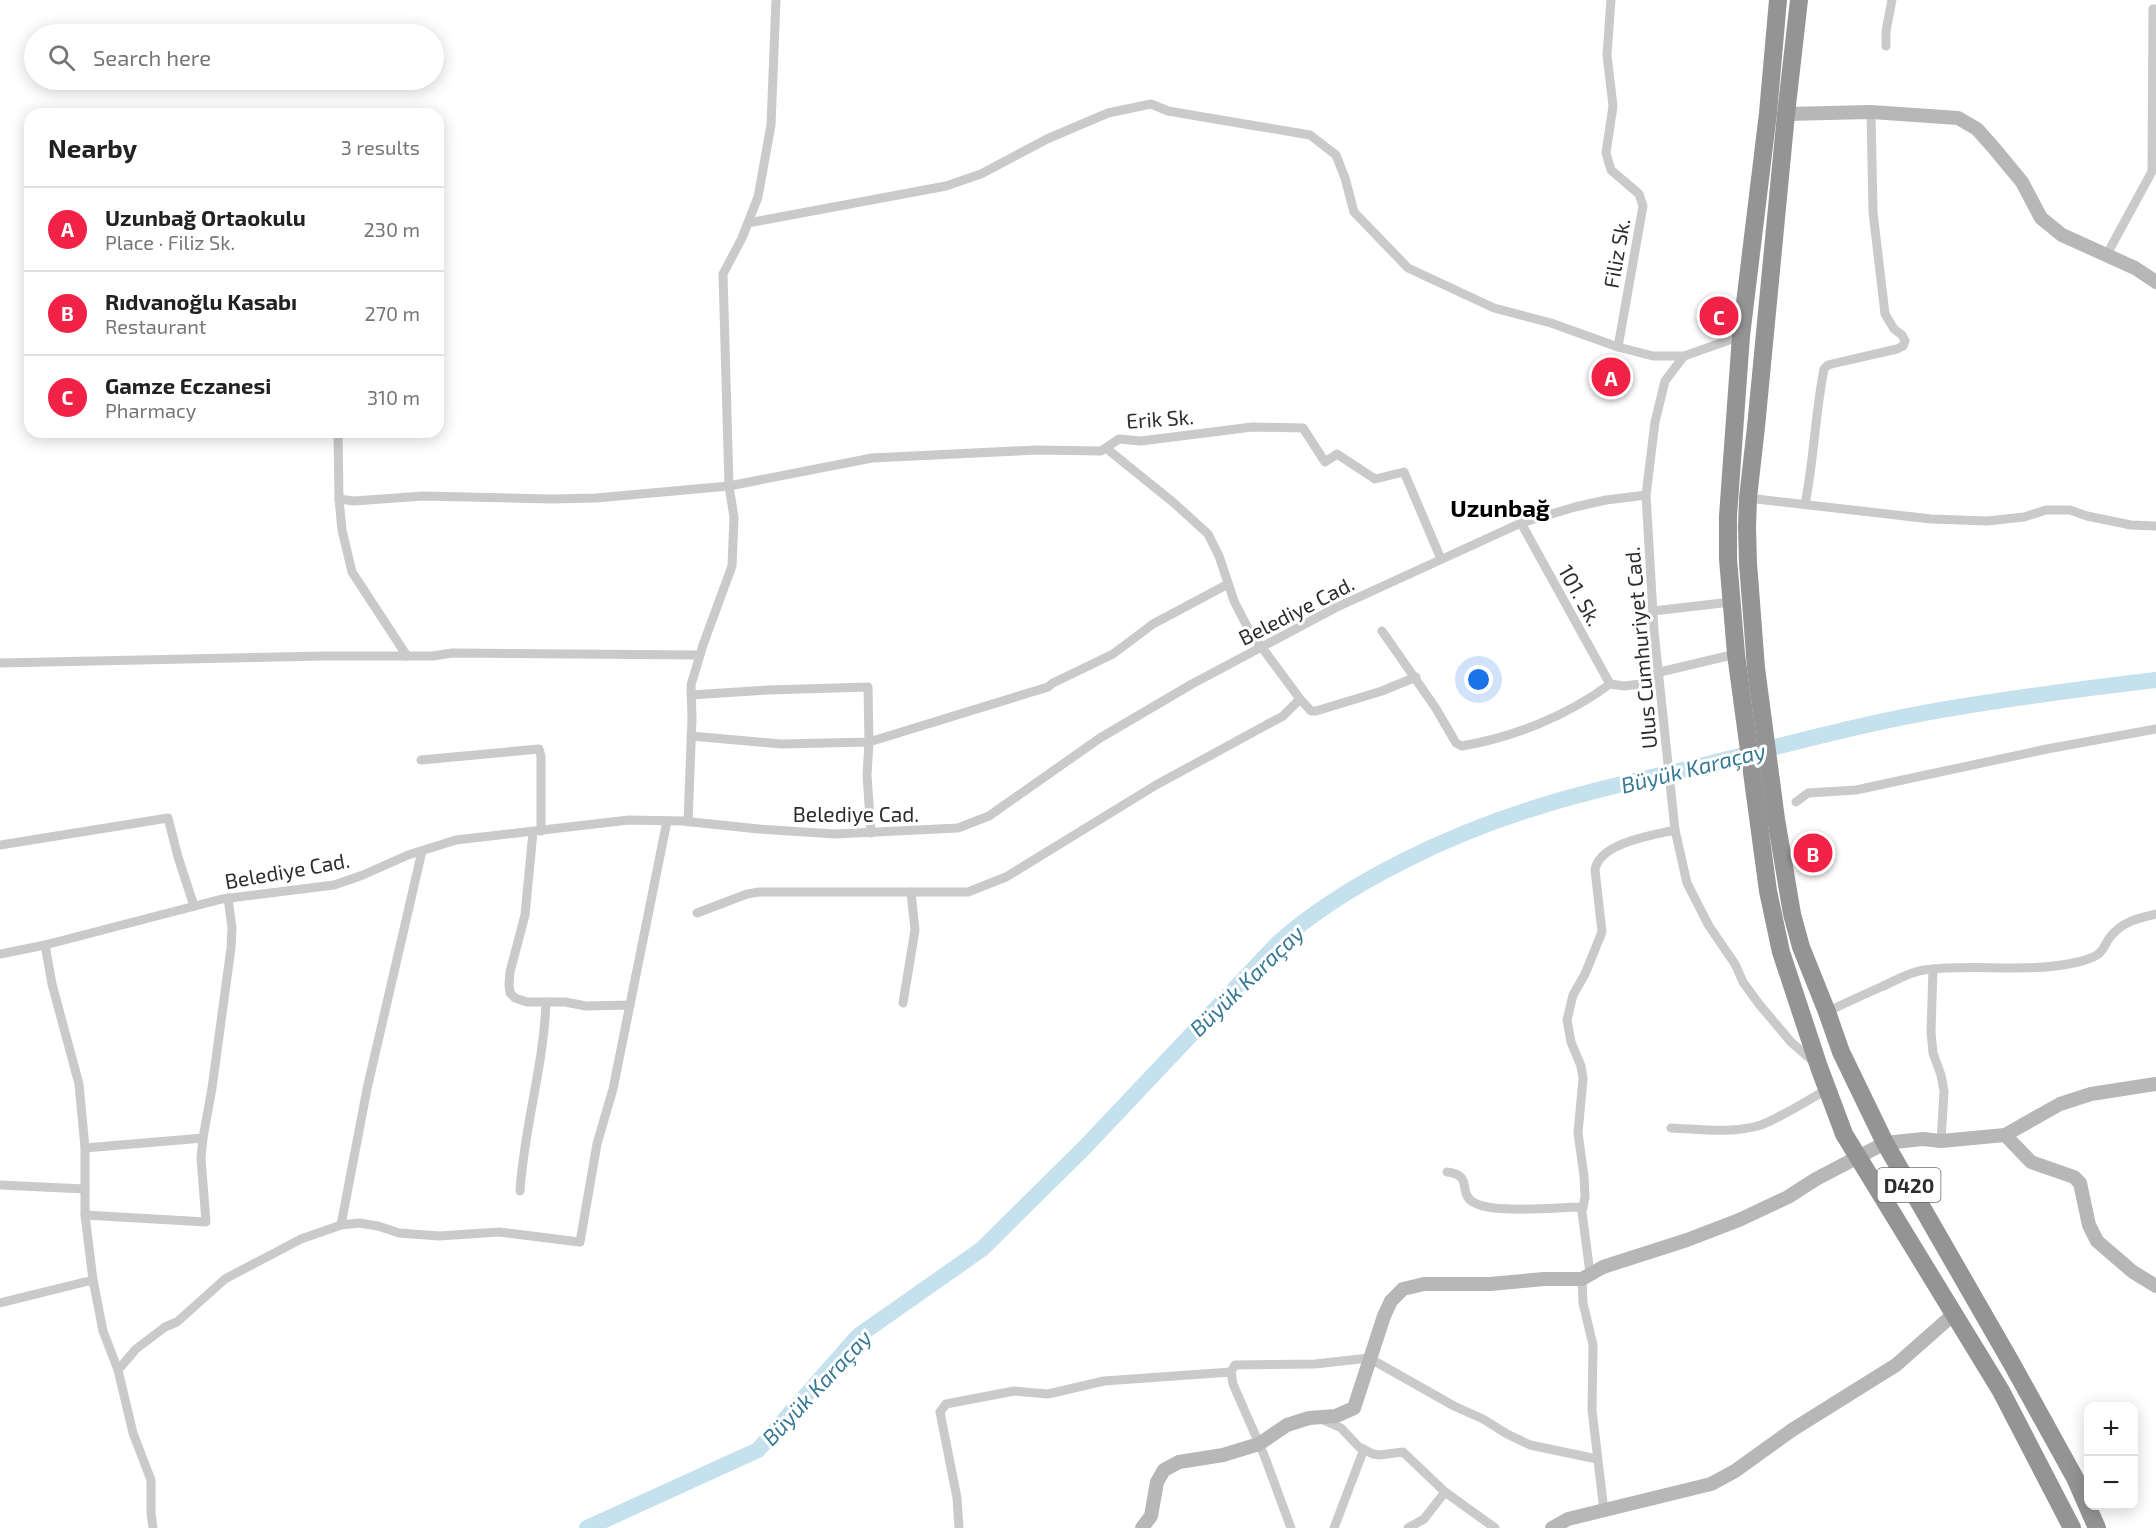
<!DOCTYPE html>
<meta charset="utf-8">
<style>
body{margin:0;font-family:"Exo 2",sans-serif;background:#f6f6f6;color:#222}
.controls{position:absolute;right:18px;bottom:18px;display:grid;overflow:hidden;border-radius:12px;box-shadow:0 3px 15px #0003}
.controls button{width:54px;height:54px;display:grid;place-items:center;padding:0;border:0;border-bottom:2px solid #e0e0e0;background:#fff;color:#222;font:30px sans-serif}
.you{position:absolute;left:1479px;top:680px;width:21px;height:21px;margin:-15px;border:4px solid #fff;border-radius:50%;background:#1a73e8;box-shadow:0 0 0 9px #1a73e833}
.badge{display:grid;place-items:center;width:39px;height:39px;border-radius:50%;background:#f12246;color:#fff;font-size:20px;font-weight:700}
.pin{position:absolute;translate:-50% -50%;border:3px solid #fff;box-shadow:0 2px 6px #0006}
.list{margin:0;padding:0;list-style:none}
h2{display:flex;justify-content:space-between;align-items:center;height:78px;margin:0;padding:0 24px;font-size:26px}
h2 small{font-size:20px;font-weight:400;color:#767676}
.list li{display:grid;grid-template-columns:39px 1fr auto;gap:18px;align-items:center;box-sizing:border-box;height:84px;padding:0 24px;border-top:2px solid #e0e0e0}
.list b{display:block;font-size:22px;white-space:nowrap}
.list p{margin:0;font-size:20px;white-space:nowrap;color:#767676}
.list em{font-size:20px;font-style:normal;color:#767676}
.icon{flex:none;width:33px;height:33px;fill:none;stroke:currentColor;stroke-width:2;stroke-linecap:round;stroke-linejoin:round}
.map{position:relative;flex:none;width:2156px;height:1528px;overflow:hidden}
.search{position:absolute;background:#fff;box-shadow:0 3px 15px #0003;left:24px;top:24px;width:420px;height:66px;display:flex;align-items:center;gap:15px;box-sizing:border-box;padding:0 21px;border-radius:33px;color:#767676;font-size:22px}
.panel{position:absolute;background:#fff;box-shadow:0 3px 15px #0003;left:24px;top:108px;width:420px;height:330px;border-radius:18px}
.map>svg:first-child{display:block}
</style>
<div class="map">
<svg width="2156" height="1528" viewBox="0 0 2156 1528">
<rect width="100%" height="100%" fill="#fff"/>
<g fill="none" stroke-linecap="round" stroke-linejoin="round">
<path stroke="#c4e1ed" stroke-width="16" d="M587 1528 758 1450 858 1336 982 1249 1085 1147 1278 943C1347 882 1452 833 1541 806 1597 788 1655 777 1712 763 1792 743 1872 721 1953 708 2020 697 2088 688 2156 680"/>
<g stroke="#cacaca" stroke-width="9">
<path d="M1611 0 1607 55 1613 106 1606 153 1611 170 1639 194 1643 206 1618 347"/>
<path d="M1886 46V31L1892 0"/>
<path d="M2152 169 2153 9H2156"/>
<path d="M748 223 946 186 981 174 1047 139 1108 113 1151 104 1168 111 1310 135 1336 155 1345 178 1354 212 1408 268 1494 308 1551 323 1618 347 1653 356H1684"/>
<path d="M2106 256 2155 166"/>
<path d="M1741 336 1684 356 1665 381 1655 422 1646 495 1654 631 1675 830 1687 883 1709 926 1735 964 1743 982 1759 1004 1791 1042 1814 1062"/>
<path d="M338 432 339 499 342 530 352 572 407 656"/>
<path d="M1748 498 1931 519 1987 521 2024 517 2046 510H2070L2087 516 2131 525 2156 526"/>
<path d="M339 499 354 501 423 496 551 499 596 498 729 486 872 458 1036 450 1101 451 1119 439 1141 441 1252 427 1303 428 1325 462 1337 454 1375 479 1404 472 1441 559"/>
<path d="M1805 504C1814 460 1815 414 1824 369L1828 365 1836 363 1897 349 1903 346 1905 341 1902 335 1894 329 1885 314 1873 212 1871 112"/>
<path d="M1521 523 1610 684"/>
<path d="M1653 611 1731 602"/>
<path d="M1382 631 1435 707 1456 743 1462 746C1514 737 1567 716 1610 684L1624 686 1640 684 1660 672 1736 654"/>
<path d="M0 663 325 656H433L452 653 700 655"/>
<path d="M691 695 768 690 868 687 869 742 867 775 871 833"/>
<path d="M1300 699 1311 711H1316L1382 691 1416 677"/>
<path d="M691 736 781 744 869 742 1048 687 1053 683 1113 654 1153 624 1228 584"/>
<path d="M421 760 539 749 541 756V831"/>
<path d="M1796 802 1808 793 1856 790 2047 749 2156 729"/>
<path d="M688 822 692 719 691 685 703 645 732 566 734 517 729 486 723 274 742 238 758 197 771 125 776 0"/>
<path d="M533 832 525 915 510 972 509 985 510 993 515 998 527 1002H565L586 1006 630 1005"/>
<path d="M0 845 168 818 178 857 194 906"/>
<path d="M697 913 747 894 759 892H968L1006 877 1156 785 1283 716 1300 699 1249 630 1234 601 1219 556 1208 534 1174 503 1106 448"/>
<path d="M45 945 52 984 79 1084 85 1148V1215L93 1280 103 1331 118 1370 133 1433 151 1480V1513L153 1528"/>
<path d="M0 954 45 945 222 899 334 885 363 875 408 855 456 840 629 820 682 821 759 829 835 834 958 828 989 816 1100 738 1192 684 1335 608 1521 523 1575 507 1606 500 1646 495"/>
<path d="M1933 969 1931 1032 1933 1053 1941 1075 1944 1091 1941 1141"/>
<path d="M903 1003 915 930 911 892"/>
<path d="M1827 1012C1845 1003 1863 995 1881 987 1895 981 1909 972 1924 970 1975 963 2027 974 2078 962 2112 954 2098 945 2118 929 2129 920 2143 917 2156 914"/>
<path d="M1671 1128C1699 1129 1733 1134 1761 1125 1784 1116 1806 1101 1828 1089"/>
<path d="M85 1148 203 1138"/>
<path d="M1447 1172C1475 1175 1456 1194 1475 1203 1496 1214 1557 1207 1582 1207"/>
<path d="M0 1185 85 1189"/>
<path d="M520 1191C524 1127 544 1065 546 1002"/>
<path d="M85 1215 206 1222 201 1158 203 1138 212 1088 231 948 232 928 228 898"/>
<path d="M341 1225 367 1089 422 851"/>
<path d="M1590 1273 1582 1212 1585 1197 1584 1176 1578 1133 1583 1079 1581 1066 1571 1042 1567 1020 1573 995 1585 974 1602 932 1595 870C1599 843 1652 835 1675 830"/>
<path d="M1582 1279 1583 1303 1593 1345 1592 1410 1604 1511"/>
<path d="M0 1303 93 1280"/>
<path d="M118 1370 136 1349 165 1327 177 1322 225 1279 301 1239 341 1225 359 1223 378 1226 399 1233 439 1236 499 1232 580 1242 597 1144 613 1089 667 821"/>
<path d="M1321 1419 1341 1428 1359 1447 1373 1454 1379 1455 1403 1452 1445 1492 1495 1528"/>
<path d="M959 1528 957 1498 940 1412 946 1404 1014 1391 1048 1394 1104 1381 1231 1372"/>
<path d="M1291 1528 1264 1455 1233 1384 1231 1372 1235 1365 1315 1364 1369 1358 1454 1406 1483 1419 1507 1434 1530 1445 1597 1459"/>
<path d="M1334 1528 1364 1449"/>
<path d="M1408 1528 1424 1519 1445 1492"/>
</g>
<g stroke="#b7b7b7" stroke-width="14">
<path d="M1786 114 1871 112 1958 118 1977 129 1993 147 2022 182 2041 218 2062 235 2135 268 2156 282"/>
<path d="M2005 1135 2031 1162 2074 1177 2080 1183 2089 1225 2097 1241 2133 1272 2156 1286"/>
<path d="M1142 1528 1151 1516 1157 1482 1164 1470 1179 1462 1223 1455 1259 1444 1287 1425 1309 1418 1336 1416 1354 1408 1384 1316 1391 1301 1403 1289 1424 1284H1490L1544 1279H1582L1603 1267 1687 1240 1739 1220 1788 1197 1816 1179 1885 1143 1923 1139 1941 1141 2005 1135 2060 1104 2091 1094 2156 1084"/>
<path d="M1552 1528 1568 1519 1711 1484 1735 1471 1792 1430 1896 1365 1955 1313"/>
</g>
<g stroke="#949494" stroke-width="18">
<path d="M1778 0 1768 113 1741 336 1728 516V559L1736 654 1768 891 1781 952 1819 1067 1844 1134 2001 1391 2072 1528"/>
<path d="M1799 0 1786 114 1756 427 1748 498 1747 527 1748 563 1756 668 1776 819 1792 914 1801 947 1827 1012 1841 1052 1885 1143 2012 1364 2075 1478 2097 1528"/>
</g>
</g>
<g text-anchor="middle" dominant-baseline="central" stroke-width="6" stroke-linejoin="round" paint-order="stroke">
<rect fill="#fff" stroke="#6c6c6c" stroke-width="1.5" x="1877.5" y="1168" width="63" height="34" rx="4.5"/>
<g font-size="20" font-weight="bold" fill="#2d2d2d">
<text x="1909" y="1185">D420</text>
</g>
<g font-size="21" fill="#2d2d2d" stroke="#fff">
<text transform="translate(1616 253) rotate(-80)">Filiz Sk.</text>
<text transform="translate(1160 418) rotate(-4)">Erik Sk.</text>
<text transform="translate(1581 595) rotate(61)">101. Sk.</text>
<text transform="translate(1296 610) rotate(-27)">Belediye Cad.</text>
<text transform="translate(1640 648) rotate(-95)">Ulus Cumhuriyet Cad.</text>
<text x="856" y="813">Belediye Cad.</text>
<text transform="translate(287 870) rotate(-10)">Belediye Cad.</text>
</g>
<g font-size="22" font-style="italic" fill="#367995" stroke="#fff">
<text transform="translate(1693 767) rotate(-14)">Büyük Karaçay</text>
<text transform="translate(1246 980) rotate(-44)">Büyük Karaçay</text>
<text transform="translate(816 1387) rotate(-47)">Büyük Karaçay</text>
</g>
<g font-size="24" font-weight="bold" fill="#000" stroke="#fff">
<text x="1500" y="507">Uzunbağ</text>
</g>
</g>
</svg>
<div class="controls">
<button>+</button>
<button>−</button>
</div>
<div class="you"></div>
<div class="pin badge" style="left:1611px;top:377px">A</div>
<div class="pin badge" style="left:1813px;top:853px">B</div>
<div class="pin badge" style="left:1719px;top:316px">C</div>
<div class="search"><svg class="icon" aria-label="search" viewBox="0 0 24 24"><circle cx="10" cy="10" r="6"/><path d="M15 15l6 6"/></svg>Search here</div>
<section class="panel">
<h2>Nearby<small>3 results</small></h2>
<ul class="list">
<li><span class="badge">A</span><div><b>Uzunbağ Ortaokulu</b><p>Place · Filiz Sk.</p></div><em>230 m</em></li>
<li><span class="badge">B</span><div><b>Rıdvanoğlu Kasabı</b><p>Restaurant</p></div><em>270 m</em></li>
<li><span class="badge">C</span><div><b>Gamze Eczanesi</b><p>Pharmacy</p></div><em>310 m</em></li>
</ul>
</section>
</div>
